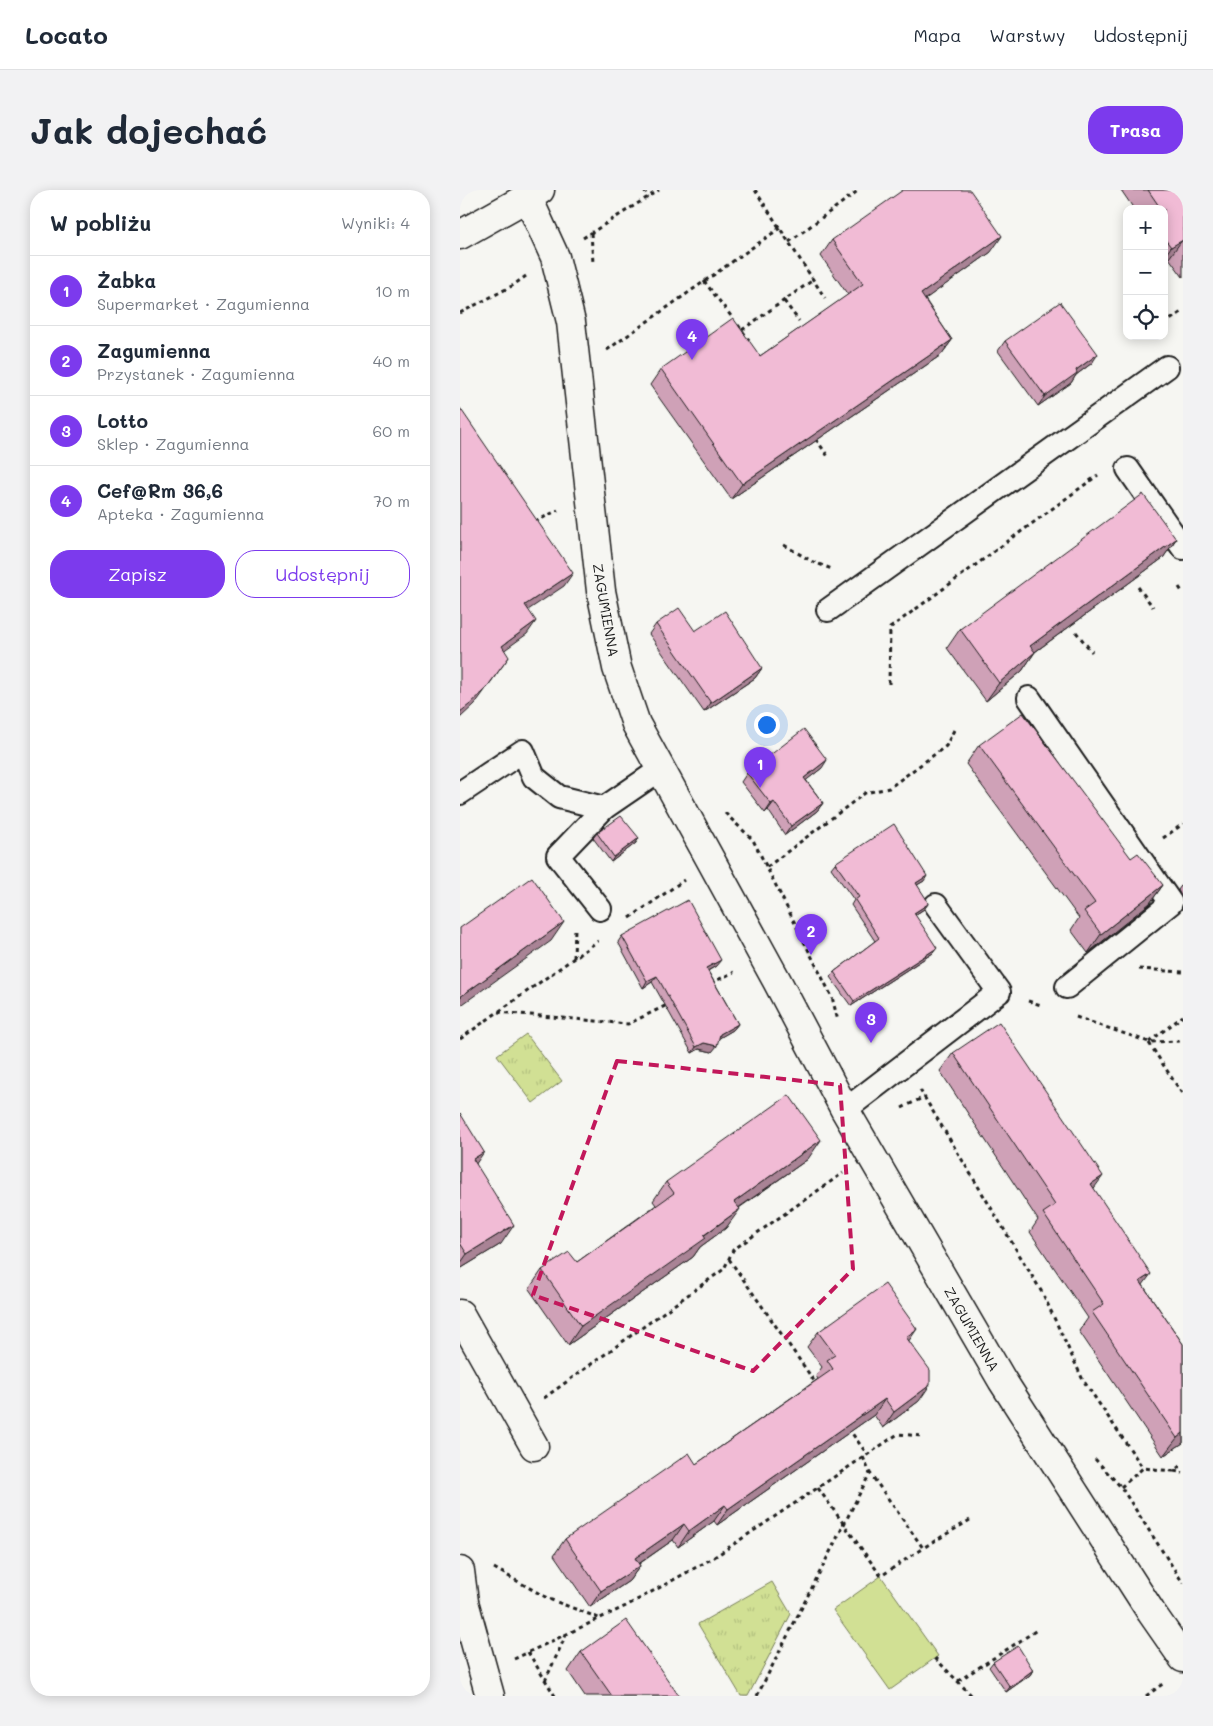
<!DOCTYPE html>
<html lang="pl">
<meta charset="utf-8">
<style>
body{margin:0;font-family:Mali,sans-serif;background:#f2f2f3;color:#1f2937}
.controls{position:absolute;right:15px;top:15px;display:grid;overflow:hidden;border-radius:10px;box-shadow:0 2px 12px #0003}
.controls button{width:45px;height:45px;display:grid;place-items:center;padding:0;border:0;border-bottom:1px solid #e0e1e3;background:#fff;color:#1f2937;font:25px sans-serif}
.you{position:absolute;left:306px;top:534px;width:18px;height:18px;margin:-12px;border:4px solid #fff;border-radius:50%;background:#1a73e8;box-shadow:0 0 0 8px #1a73e833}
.badge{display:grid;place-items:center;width:32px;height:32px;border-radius:50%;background:#7c3aed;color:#fff;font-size:16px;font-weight:700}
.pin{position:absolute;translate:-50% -41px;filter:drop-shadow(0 1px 2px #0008)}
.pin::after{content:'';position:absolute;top:26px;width:18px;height:15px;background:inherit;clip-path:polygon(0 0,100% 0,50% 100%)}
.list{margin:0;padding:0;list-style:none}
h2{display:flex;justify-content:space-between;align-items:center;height:65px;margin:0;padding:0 20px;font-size:21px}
h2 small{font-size:16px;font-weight:400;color:#747a83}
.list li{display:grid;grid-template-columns:32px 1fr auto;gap:15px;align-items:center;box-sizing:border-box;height:70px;padding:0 20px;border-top:1px solid #e0e1e3}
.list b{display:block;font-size:19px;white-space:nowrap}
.list p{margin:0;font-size:16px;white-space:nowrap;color:#747a83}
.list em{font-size:16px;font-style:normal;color:#747a83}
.actions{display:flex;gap:10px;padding:15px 20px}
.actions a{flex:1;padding:11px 0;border:1px solid #7c3aed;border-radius:20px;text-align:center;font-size:18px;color:#7c3aed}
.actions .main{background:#7c3aed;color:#fff}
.icon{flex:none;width:28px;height:28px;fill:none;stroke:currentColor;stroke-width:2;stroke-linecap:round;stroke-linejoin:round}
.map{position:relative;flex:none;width:723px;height:1506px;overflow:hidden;border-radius:20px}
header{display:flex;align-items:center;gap:30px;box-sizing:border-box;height:70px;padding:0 25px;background:#fff;border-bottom:1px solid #e0e1e3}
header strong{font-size:24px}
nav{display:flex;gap:28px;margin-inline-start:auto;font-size:18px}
.intro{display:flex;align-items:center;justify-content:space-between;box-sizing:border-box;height:120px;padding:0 30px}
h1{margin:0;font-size:35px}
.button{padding:12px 22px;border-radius:20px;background:#7c3aed;color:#fff;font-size:18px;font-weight:700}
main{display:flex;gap:30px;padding:0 30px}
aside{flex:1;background:#fff;border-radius:20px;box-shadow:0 2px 12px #0003}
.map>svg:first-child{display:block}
</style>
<header>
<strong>Locato</strong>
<nav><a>Mapa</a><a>Warstwy</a><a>Udostępnij</a></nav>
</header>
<div class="intro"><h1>Jak dojechać</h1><a class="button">Trasa</a></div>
<main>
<aside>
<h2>W pobliżu<small>Wyniki: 4</small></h2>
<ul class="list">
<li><span class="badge">1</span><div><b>Żabka</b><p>Supermarket · Zagumienna</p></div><em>10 m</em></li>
<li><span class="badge">2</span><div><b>Zagumienna</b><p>Przystanek · Zagumienna</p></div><em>40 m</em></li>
<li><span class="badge">3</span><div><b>Lotto</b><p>Sklep · Zagumienna</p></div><em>60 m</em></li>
<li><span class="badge">4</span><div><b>Cef@Rm 36,6</b><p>Apteka · Zagumienna</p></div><em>70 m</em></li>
</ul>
<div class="actions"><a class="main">Zapisz</a><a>Udostępnij</a></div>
</aside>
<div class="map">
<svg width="723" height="1506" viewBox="0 0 723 1506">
<defs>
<pattern id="grass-tufts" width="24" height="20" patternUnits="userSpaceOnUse" patternTransform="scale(1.25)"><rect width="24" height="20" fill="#d1e094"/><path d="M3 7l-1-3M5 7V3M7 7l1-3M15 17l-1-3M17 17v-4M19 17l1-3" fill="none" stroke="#b3c07f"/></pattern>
</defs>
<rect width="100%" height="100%" fill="#f6f6f2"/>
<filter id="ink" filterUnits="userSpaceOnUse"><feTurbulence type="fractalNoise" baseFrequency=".02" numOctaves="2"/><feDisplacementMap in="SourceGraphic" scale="10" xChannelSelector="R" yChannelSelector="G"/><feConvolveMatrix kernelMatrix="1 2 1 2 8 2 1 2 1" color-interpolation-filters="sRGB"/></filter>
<g filter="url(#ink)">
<g fill="url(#grass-tufts)" stroke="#767e58">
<path d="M66 844 102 891 73 913 37 865Z"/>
<path d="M312 1392 331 1424 288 1506H281L238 1434Z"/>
</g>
<path fill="#d1e094" stroke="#767e58" d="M421 1386 478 1466 430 1500 373 1420Z"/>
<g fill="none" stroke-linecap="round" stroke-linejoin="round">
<g stroke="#1c1c1c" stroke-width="26">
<g id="lane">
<path d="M668 279 723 358"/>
<path d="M368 420 707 177"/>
<path d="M569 508 711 713 607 797"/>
<path d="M0 603 63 561 74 587 99 607 144 618 201 579"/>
<path d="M140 719 98 666 144 618"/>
<path d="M385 920 539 802 476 715"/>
</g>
</g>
<g stroke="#1c1c1c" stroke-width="31">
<g id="street">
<path d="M68 8 95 67 111 132 141 401 157 478 176 534 317 791 385 920 542 1190 691 1422 723 1468"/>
<path d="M0 1124 74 1256"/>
<path d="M0 1381 4 1412 30 1506"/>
</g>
</g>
<g stroke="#1c1c1c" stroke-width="31">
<path id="secondary" d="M0 45 80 0"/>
</g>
<g stroke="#1c1c1c" stroke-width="3" stroke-dasharray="4 4" stroke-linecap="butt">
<path d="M184 0 188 8"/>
<path d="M295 0 365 108"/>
<path d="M131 43 133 73"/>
<path d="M123 48 199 0"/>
<path d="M329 52 399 0"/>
<path d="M244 91 274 130"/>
<path d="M324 111 339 131"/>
<path d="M0 123 52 96 66 86"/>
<path d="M704 134 723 121"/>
<path d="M278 135 289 150"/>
<path d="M282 140 353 90"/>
<path d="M684 148 687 146"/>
<path d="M147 160 320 38"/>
<path d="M356 249 369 268"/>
<path d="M75 332 98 320"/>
<path d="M324 355 353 372 372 379"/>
<path d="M678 397 693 417"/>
<path d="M719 397 723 403"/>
<path d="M616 442 632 462"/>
<path d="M429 494 430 438 638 285"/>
<path d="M265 623 293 650 372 807 378 831"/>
<path d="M703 648 723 634"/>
<path d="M307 677 405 603 429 598 486 556 494 540"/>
<path d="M170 728 224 690"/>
<path d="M114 768 115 738"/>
<path d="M679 779 723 782"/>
<path d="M251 793 274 782"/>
<path d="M568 811 581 815"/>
<path d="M38 822 168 834 207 815"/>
<path d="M616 827 689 852 723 851"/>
<path d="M0 849 138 751"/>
<path d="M689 852 723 826"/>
<path d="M689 853 723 905"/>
<path d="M460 900 583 1104 623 1190 683 1278"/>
<path d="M442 918 464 907"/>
<path d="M269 1069 357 1195"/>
<path d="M84 1208 264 1079 273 1060 383 983"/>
<path d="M388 1238 407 1264"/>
<path d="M403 1267 410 1283 463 1358 510 1330"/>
<path d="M635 1269 661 1297 723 1393"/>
<path d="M714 1281 723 1283"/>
<path d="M661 1297 683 1278 713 1281 723 1274"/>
<path d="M358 1298 421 1386 463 1358"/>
<path d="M34 1378 89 1409 139 1428"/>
<path d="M68 1462 95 1506"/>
<path d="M475 1468 512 1506"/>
<path d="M54 1469 166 1416 253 1368 438 1244 462 1246"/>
<path d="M85 1491 106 1445"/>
<path d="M498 1491 577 1440"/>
<path d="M297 1506 410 1283"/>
<path d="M686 1506 704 1493"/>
</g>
<use href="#lane" stroke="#f6f6f2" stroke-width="22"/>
<use href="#street" stroke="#f6f6f2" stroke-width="28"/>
<use href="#secondary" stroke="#f6f6f2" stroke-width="28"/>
</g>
<g fill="#cfa1b7" stroke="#1c1c1c">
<path d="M661 0H723V87L709 68 704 72V19H674Z"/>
<path d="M372 50 531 62 465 109 492 150 481 165 271 309 190 195 201 179 300 166 388 105 361 66Z"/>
<path d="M545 151 632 173 616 185 611 193 578 216 538 161Z"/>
<path d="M716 349 703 368 575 462 562 481 526 511 487 458 500 439Z"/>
<path d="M196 434 235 441 302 478 295 488 244 522 189 444Z"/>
<path d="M519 555 671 668 703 695 690 713 628 763 611 740 619 728 506 574Z"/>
<path d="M362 578 346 590 363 613 357 621 325 645 308 620 305 623 281 592 287 583Z"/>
<path d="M137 643 176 653 151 672 133 648Z"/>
<path d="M375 673 464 691 457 695 468 714 464 719 455 725 473 763 391 816 370 787 374 782 415 751 391 715 394 710 371 678Z"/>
<path d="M723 693V710L718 700Z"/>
<path d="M162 746 256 776 248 781 278 834 273 840 259 848 252 862 239 859 232 863 192 792 183 798 158 752Z"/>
<path d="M493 863 634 999 683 1095 723 1154V1253L703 1266 619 1141 628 1128 570 1042 578 1030 480 881Z"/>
<path d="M0 923 41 1054 0 1079Z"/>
<path d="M348 969 279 1018 266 1038 240 1057 233 1067 108 1155 69 1099 82 1080 117 1072 196 1015 193 1011 206 992Z"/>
<path d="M358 1142 449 1151 459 1211 423 1238 414 1225 257 1335 254 1331 218 1357 213 1350 179 1374 180 1376 169 1391 130 1417 94 1365 105 1349 236 1274 358 1189 356 1186 362 1177 347 1157Z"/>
<path d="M121 1462 219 1506H125L108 1481Z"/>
<path d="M533 1472 573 1480 570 1485 546 1502 529 1477Z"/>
</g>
<g fill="#a98395" stroke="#1c1c1c">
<path d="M542 46 531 62 450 120 461 104Z"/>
<path d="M723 49 709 68 704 72V67L711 57Z"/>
<path d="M492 150 481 165 271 309 282 294Z"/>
<path d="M638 164 632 173 616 185 611 193 578 216 585 206 616 180Z"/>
<path d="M716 349 703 368 557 475 570 456Z"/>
<path d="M113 383 104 396 56 428 65 415Z"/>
<path d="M76 431 67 444 32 469 42 456Z"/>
<path d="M575 462 562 481 526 511 539 493Z"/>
<path d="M49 467 15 514 0 528V522Z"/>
<path d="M302 478 295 488 244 522 251 513Z"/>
<path d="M367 570 362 578 339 596 344 588Z"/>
<path d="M314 612 308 620 305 623 311 614Z"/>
<path d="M363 613 357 621 325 645 331 636Z"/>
<path d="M179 648 176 653 151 672 154 667Z"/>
<path d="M467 686 464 691 452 698 456 693Z"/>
<path d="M703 695 690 713 628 763 641 744Z"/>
<path d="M468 714 464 719 450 728 454 723Z"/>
<path d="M104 732 91 751 0 816V807Z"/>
<path d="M477 758 473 763 391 816 394 811Z"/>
<path d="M261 770 256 776 242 784 246 778Z"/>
<path d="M197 786 192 792 183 798 187 791Z"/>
<path d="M278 834 273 840 256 850 260 844Z"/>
<path d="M244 853 257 856 252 862 239 859 232 863 236 857Z"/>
<path d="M361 950 348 969 261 1030 274 1012Z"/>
<path d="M24 962 11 981 13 969Z"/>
<path d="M643 986 629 1005 631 994Z"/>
<path d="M280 1019 266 1038 240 1057 233 1067 108 1155 121 1136Z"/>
<path d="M54 1035 41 1054 0 1079V1074L7 1064Z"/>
<path d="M691 1084 677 1103 680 1091Z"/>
<path d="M457 1139 446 1155V1147Z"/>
<path d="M470 1195 459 1211 423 1238 434 1222Z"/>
<path d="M425 1209 414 1225 257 1335 268 1319Z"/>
<path d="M723 1243V1253L703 1266 717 1248Z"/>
<path d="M265 1315 254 1331 218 1357 229 1341Z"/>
<path d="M224 1334 213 1350 164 1384 175 1368Z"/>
<path d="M180 1376 169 1391 130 1417 141 1401Z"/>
<path d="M573 1480 570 1485 546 1502 550 1497Z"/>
</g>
<g fill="#f1bbd5" stroke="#1c1c1c">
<path d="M443 0H510L542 46 461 104 492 150 282 294 201 179 273 128 300 166 403 94 372 50Z"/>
<path d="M688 0H723V50L711 57 704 48V19H701Z"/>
<path d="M600 112 638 164 616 180 617 183 585 206 545 151Z"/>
<path d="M0 218 113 383 65 415 76 431 42 456 49 467 24 501 9 515 0 522Z"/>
<path d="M683 304 716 349 570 456 575 462 539 493 500 439Z"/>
<path d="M219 418 235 441 265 421 302 478 251 513 196 434Z"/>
<path d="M563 523 671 668 678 663 703 695 641 744 624 721 635 713 519 555Z"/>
<path d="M344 539 367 570 344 588 363 613 331 636 314 612 311 614 287 583Z"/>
<path d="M161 626 179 648 154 667 137 643Z"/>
<path d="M434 634 467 686 456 693 467 710 468 714 454 723 477 758 394 811 374 782 419 748 395 710 399 707 375 673Z"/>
<path d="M72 687 104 732 0 807V738Z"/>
<path d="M228 710 261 770 246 778 278 834 260 844 257 856 244 853 236 857 197 786 187 791 162 746Z"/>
<path d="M539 832 643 986 631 994 691 1084 680 1091 723 1154V1243L717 1248 632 1122 644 1114 583 1023 595 1015 493 863Z"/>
<path d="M329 905 361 950 274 1012 280 1019 244 1045 246 1048 121 1136 82 1080 109 1062 117 1072 214 1003 206 992Z"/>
<path d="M0 923 24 962 13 969 54 1035 7 1064 0 1053Z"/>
<path d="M425 1094 457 1139 446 1147 470 1180V1195L434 1222 425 1209 268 1319 265 1315 229 1341 224 1334 175 1368 180 1376 141 1401 105 1349 229 1263 236 1274 373 1179 367 1170 375 1165 358 1142Z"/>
<path d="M166 1430 219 1506H152L121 1462Z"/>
<path d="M558 1456 573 1480 550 1497 533 1472Z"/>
</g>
</g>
<path fill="none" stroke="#c2185b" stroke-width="4" stroke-dasharray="10 6" stroke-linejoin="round" d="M157 871 380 895 393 1079 293 1181 73 1105Z"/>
<g text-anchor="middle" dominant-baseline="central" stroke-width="4" stroke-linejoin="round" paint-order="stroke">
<g font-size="14" fill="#1c1c1c" stroke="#f6f6f2">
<text transform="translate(146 420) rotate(80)">ZAGUMIENNA</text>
<text transform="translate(512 1139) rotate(60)">ZAGUMIENNA</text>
</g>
</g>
</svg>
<div class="controls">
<button>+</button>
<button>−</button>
<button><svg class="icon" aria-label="locate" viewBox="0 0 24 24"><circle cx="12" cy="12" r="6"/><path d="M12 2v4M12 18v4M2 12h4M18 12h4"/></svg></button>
</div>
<div class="you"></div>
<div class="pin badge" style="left:300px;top:598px">1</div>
<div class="pin badge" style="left:351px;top:765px">2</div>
<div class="pin badge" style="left:411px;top:853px">3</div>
<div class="pin badge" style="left:232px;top:170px">4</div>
</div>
</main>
